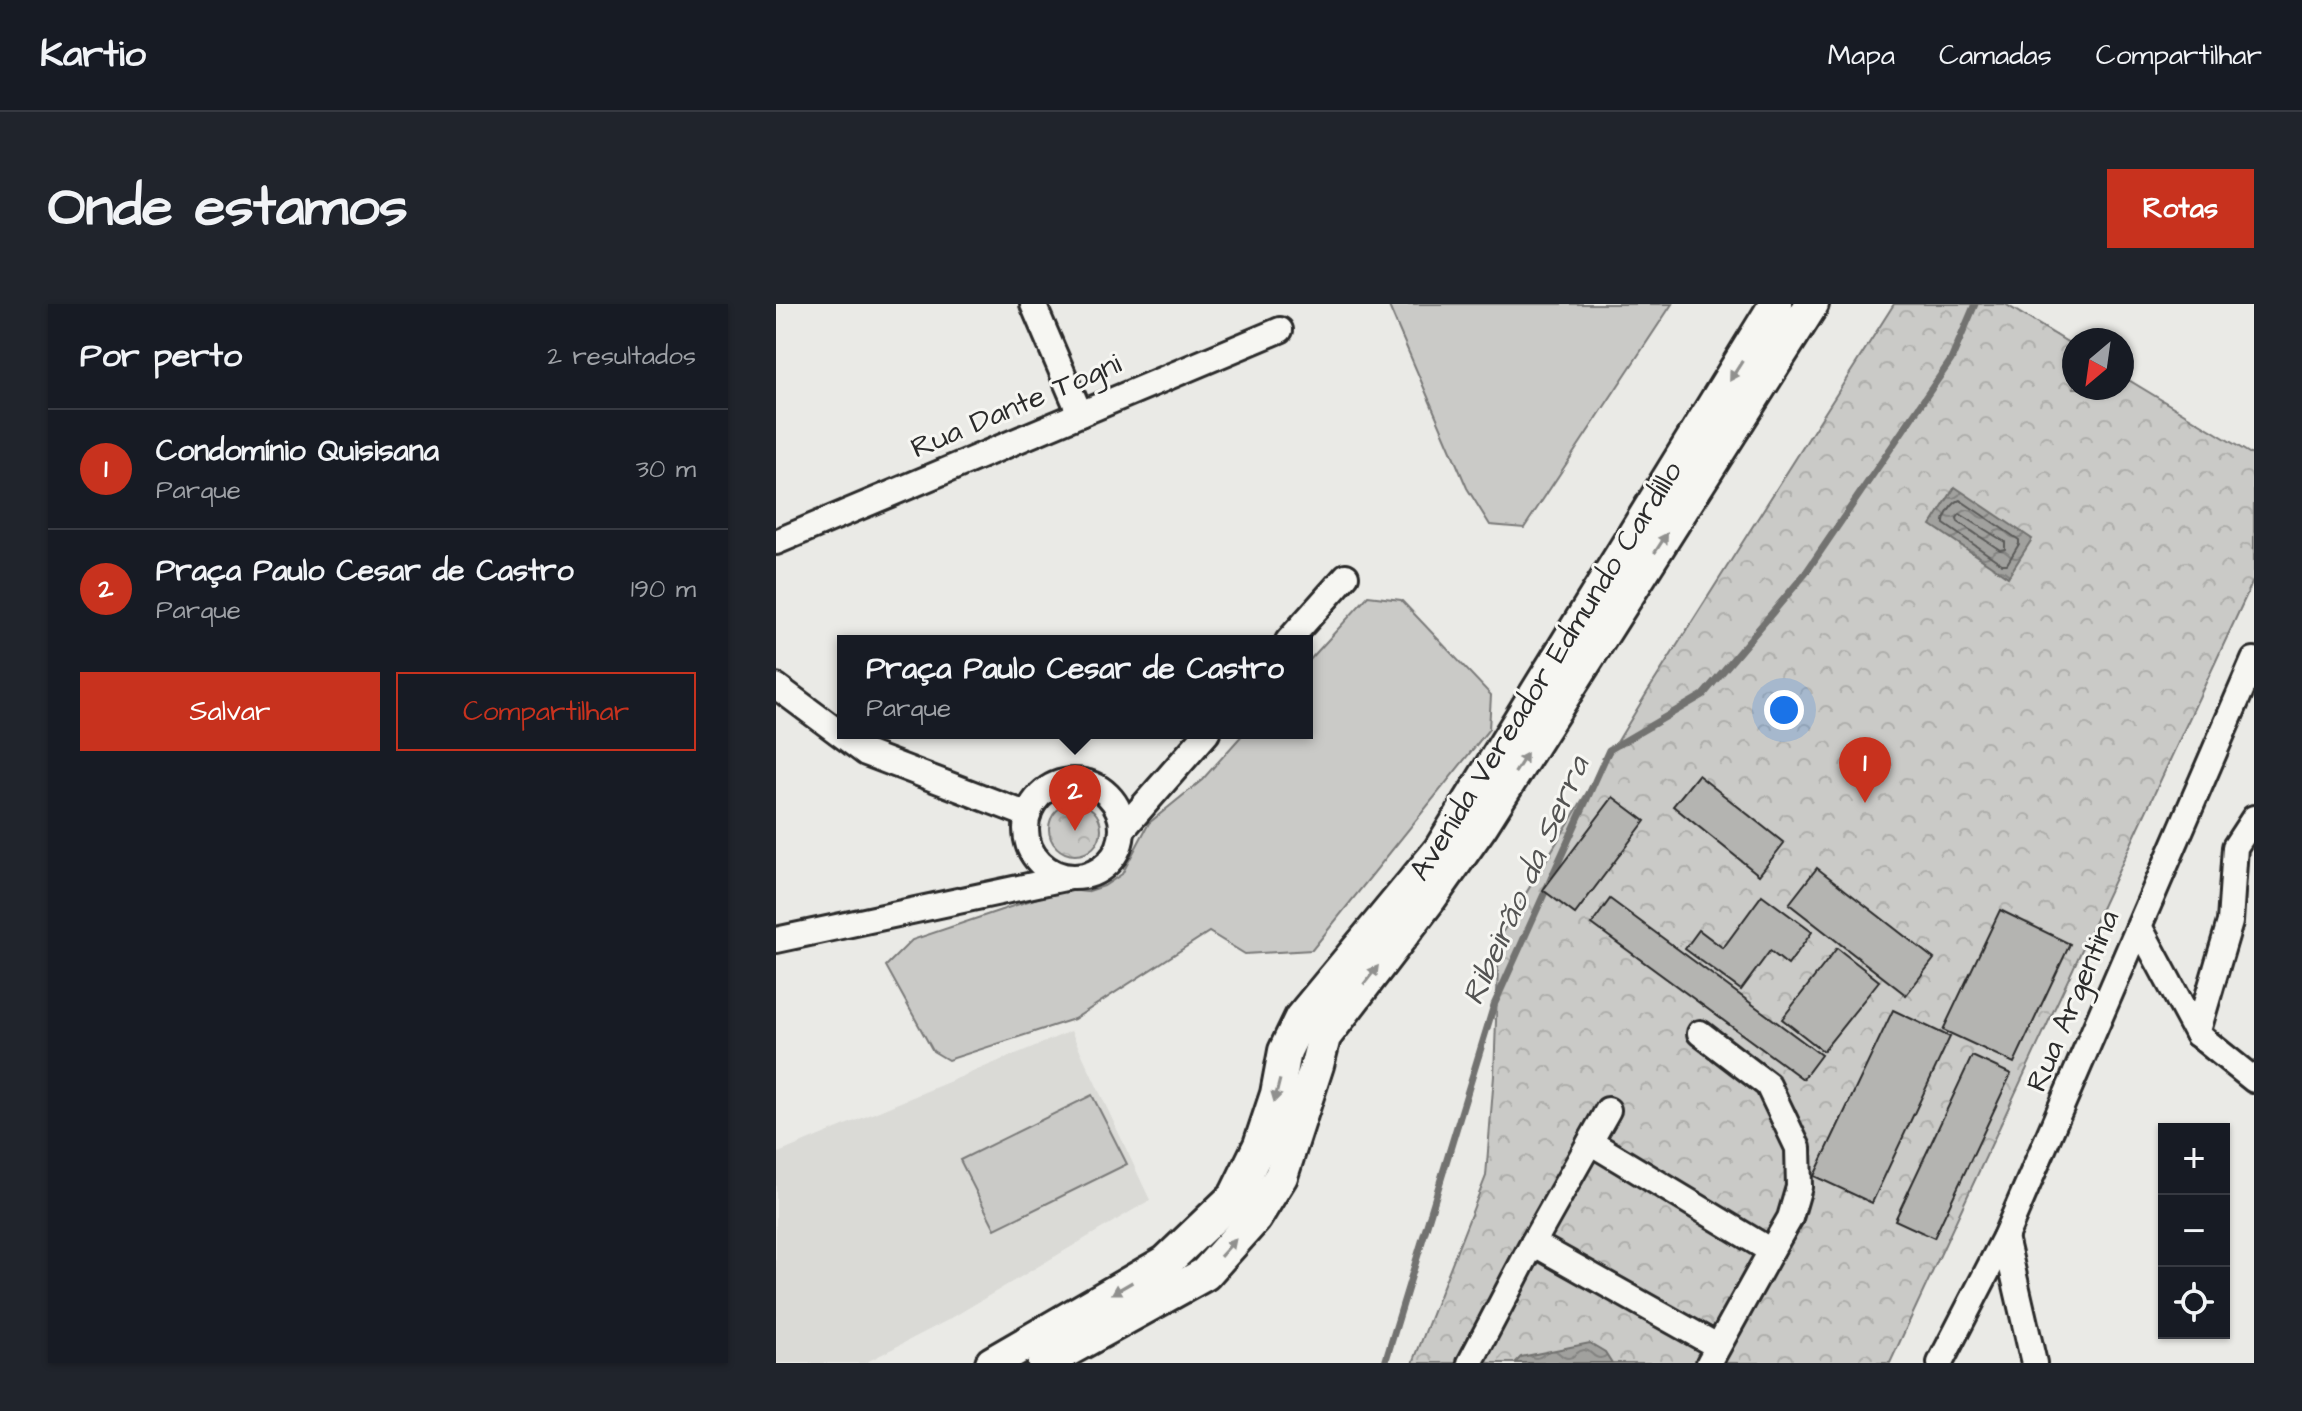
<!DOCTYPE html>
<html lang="pt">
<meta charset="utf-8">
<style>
body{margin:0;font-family:"Architects Daughter",sans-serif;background:#20242c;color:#f1f3f6}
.controls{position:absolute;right:24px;bottom:24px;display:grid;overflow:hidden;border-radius:0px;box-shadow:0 2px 6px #0004}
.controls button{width:72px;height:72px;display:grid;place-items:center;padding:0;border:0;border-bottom:2px solid #363941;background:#171b24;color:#f1f3f6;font:40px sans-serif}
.compass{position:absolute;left:1286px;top:24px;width:72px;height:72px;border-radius:50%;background:#171b24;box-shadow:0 2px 6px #0004;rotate:209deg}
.you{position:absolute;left:1008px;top:406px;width:28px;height:28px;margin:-20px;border:6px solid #fff;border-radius:50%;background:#1a73e8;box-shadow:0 0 0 12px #1a73e833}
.badge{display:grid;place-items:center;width:52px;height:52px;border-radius:50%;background:#c8321e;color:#fff;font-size:26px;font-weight:700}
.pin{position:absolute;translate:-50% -66px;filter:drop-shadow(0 2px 4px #0008)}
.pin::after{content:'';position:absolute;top:42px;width:28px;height:24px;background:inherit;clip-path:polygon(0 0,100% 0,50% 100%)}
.popup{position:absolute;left:61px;top:331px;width:476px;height:104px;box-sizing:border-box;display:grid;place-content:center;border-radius:0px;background:#171b24;filter:drop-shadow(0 2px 6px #0005);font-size:26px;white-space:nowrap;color:#9ea1a6}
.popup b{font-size:30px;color:#f1f3f6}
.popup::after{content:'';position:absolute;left:50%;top:100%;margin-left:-16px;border:16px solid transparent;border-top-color:#171b24}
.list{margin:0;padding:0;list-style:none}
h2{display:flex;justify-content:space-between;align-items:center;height:104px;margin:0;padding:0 32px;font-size:34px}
h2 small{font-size:26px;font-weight:400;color:#9ea1a6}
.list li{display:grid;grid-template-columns:52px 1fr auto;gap:24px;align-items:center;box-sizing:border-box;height:120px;padding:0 32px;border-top:2px solid #363941}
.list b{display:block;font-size:30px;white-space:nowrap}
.list p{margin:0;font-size:26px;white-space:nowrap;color:#9ea1a6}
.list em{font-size:26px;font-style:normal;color:#9ea1a6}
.actions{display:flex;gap:16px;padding:24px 32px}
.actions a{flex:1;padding:18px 0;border:2px solid #c8321e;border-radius:0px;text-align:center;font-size:28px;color:#c8321e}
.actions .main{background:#c8321e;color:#fff}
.icon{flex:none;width:44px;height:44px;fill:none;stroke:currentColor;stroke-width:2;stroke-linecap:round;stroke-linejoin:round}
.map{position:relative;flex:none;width:1478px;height:1059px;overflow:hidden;border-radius:0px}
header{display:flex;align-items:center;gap:48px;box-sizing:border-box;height:112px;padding:0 40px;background:#171b24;border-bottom:2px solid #363941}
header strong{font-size:38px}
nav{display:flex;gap:44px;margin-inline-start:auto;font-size:28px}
.intro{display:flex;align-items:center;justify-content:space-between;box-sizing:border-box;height:192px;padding:0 48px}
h1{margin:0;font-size:56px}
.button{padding:20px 36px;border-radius:0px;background:#c8321e;color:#fff;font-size:28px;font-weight:700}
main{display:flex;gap:48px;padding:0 48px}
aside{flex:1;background:#171b24;border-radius:0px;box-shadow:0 2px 6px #0004}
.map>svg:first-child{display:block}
</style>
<header>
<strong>Kartio</strong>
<nav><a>Mapa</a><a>Camadas</a><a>Compartilhar</a></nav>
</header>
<div class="intro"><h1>Onde estamos</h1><a class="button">Rotas</a></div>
<main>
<aside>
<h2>Por perto<small>2 resultados</small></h2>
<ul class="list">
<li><span class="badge">1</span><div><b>Condomínio Quisisana</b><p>Parque</p></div><em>30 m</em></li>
<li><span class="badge">2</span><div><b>Praça Paulo Cesar de Castro</b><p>Parque</p></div><em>190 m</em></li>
</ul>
<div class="actions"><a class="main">Salvar</a><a>Compartilhar</a></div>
</aside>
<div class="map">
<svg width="1478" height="1059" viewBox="0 0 1478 1059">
<defs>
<pattern id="park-crowns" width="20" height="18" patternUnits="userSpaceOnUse" patternTransform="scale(2)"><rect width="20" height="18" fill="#cacac7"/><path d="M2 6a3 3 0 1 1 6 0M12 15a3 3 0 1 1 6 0" fill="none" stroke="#aeaeab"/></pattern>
<pattern id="water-waves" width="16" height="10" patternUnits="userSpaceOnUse" patternTransform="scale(2)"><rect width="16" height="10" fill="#a1a19e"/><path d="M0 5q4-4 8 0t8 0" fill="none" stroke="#838381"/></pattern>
</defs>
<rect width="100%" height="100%" fill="#eaeae6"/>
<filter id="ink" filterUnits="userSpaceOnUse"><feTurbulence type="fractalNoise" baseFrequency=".0125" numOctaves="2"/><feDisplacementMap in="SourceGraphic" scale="16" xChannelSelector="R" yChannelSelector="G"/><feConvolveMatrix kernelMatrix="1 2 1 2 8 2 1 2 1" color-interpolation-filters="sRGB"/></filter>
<g filter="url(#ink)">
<path fill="#dadad6" d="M295 727 374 896 172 1016 89 1059H0V850Z"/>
<g fill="#cacac7" stroke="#7a7a79" stroke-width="2">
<path d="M612 0H896L748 224 714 221 691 184Z"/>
<path d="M592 292 625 296 715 391 713 425 536 646 469 650 433 628 298 715 172 756 157 747 110 662 136 636 288 585 310 588 328 582 346 570 373 519 426 476 468 429H531V359Z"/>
<path d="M316 791 351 860 219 925 184 856Z"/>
</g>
<g fill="url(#park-crowns)" stroke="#7a7a79" stroke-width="2">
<path d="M1118 0H1229L1298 42V84H1346V72L1478 152V275L1114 1059H637L710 872 718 772 723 634 872 387Z"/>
<circle cx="299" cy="525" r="26"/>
</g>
<g fill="url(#water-waves)" stroke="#727270" stroke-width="2">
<path d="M1179 183 1256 235 1232 273 1155 221Z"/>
<path d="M814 1039 829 1048 836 1059H739L745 1053Z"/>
</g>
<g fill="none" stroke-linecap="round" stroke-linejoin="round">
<g stroke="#5a5a59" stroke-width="2">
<path d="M1184 196 1243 236V240L1231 260H1226L1168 220C1167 213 1177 198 1184 196Z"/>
<path d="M1184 210 1229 238V245L1224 246 1182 218 1181 214Z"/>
</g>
<path stroke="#727270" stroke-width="7" d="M609 1059 718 701 833 446 927 391 1029 270 1175 56 1199 0"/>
</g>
<g fill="#b4b4b1" stroke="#2b2b2b" stroke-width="2">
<path d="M922 471 1008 539 983 571 897 502Z"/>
<path d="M837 493 869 517 799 610 767 586Z"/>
<path d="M1041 564 1158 655 1130 691 1013 600Z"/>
<path d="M986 591 1036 628 1012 661 994 647 965 686 909 645 923 626 947 644Z"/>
<path d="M834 595 1045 751 1027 775 816 620Z"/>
<path d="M1224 606 1294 640 1238 759 1167 726Z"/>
<path d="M1061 644 1103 677 1047 747 1006 715Z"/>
<path d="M1117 706 1174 733 1096 899 1038 872Z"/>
<path d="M1196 752 1235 770 1158 934 1119 916Z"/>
</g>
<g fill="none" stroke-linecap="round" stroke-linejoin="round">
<g stroke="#2b2b2b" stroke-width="30">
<g id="minor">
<path d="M257 0 304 110"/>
<path d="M0 238 504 26"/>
<path d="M512 337 570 272"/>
<path d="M0 382 90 449 252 511"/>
<circle cx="298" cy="525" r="48"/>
<path d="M346 526 431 429"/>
<path d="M1364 624 1421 730 1478 776"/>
<path d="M0 636 294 573"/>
<path d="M924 729 992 781 1022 844 1023 883 1014 914 995 947"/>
<path d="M1421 730 1454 618 1459 543 1478 514"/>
<path d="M814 838 995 947 933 1059"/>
<path d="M1229 933 1258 1059"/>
<path d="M757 939 941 1042"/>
<path d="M694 1059 757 939 832 806"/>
<path d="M1164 1059 1229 933 1478 356"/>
</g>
</g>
<g stroke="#2b2b2b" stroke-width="38">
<g id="major">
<path d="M216 1059 390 958 459 892 484 841 501 790 509 747 525 714 664 546 1000 0"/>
<path d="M268 1059 429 970 479 914 505 872 541 761 548 733 652 597 705 522 1036 0"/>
</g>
</g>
<use href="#minor" stroke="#f6f6f2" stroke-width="24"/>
<use href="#major" stroke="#f6f6f2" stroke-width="32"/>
</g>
<defs><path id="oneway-solid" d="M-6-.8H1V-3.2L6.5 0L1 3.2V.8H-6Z" transform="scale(2)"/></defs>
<g fill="#90908e">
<use href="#oneway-solid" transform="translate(960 67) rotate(122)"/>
<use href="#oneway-solid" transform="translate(885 239) rotate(-57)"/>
<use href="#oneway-solid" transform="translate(745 459) rotate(-58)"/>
<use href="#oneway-solid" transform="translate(595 671) rotate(-52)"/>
<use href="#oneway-solid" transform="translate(501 787) rotate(104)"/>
<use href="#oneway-solid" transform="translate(452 944) rotate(-48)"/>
<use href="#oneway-solid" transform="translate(346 984) rotate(150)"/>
</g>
</g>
<g text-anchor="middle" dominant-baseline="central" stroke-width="6" stroke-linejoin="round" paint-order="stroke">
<g font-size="30" fill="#2b2b2b" stroke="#f6f6f2">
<text transform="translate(240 102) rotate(-23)">Rua Dante Togni</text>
<text transform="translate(770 367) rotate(-58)">Avenida Vereador Edmundo Cardillo</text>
<text transform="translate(1297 697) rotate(-67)">Rua Argentina</text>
</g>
<g font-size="32" font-style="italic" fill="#545453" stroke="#f6f6f2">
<text transform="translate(750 577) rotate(-66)">Ribeirão da Serra</text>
</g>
</g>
</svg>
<div class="controls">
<button>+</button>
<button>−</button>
<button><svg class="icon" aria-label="locate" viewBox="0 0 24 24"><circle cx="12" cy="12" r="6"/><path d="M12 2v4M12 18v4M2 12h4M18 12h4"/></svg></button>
</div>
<svg class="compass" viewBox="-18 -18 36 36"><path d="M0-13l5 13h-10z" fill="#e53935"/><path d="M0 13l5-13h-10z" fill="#9ea1a6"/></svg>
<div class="you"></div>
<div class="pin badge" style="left:1089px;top:499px">1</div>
<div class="pin badge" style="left:299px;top:527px">2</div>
<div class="popup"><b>Praça Paulo Cesar de Castro</b>Parque</div>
</div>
</main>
